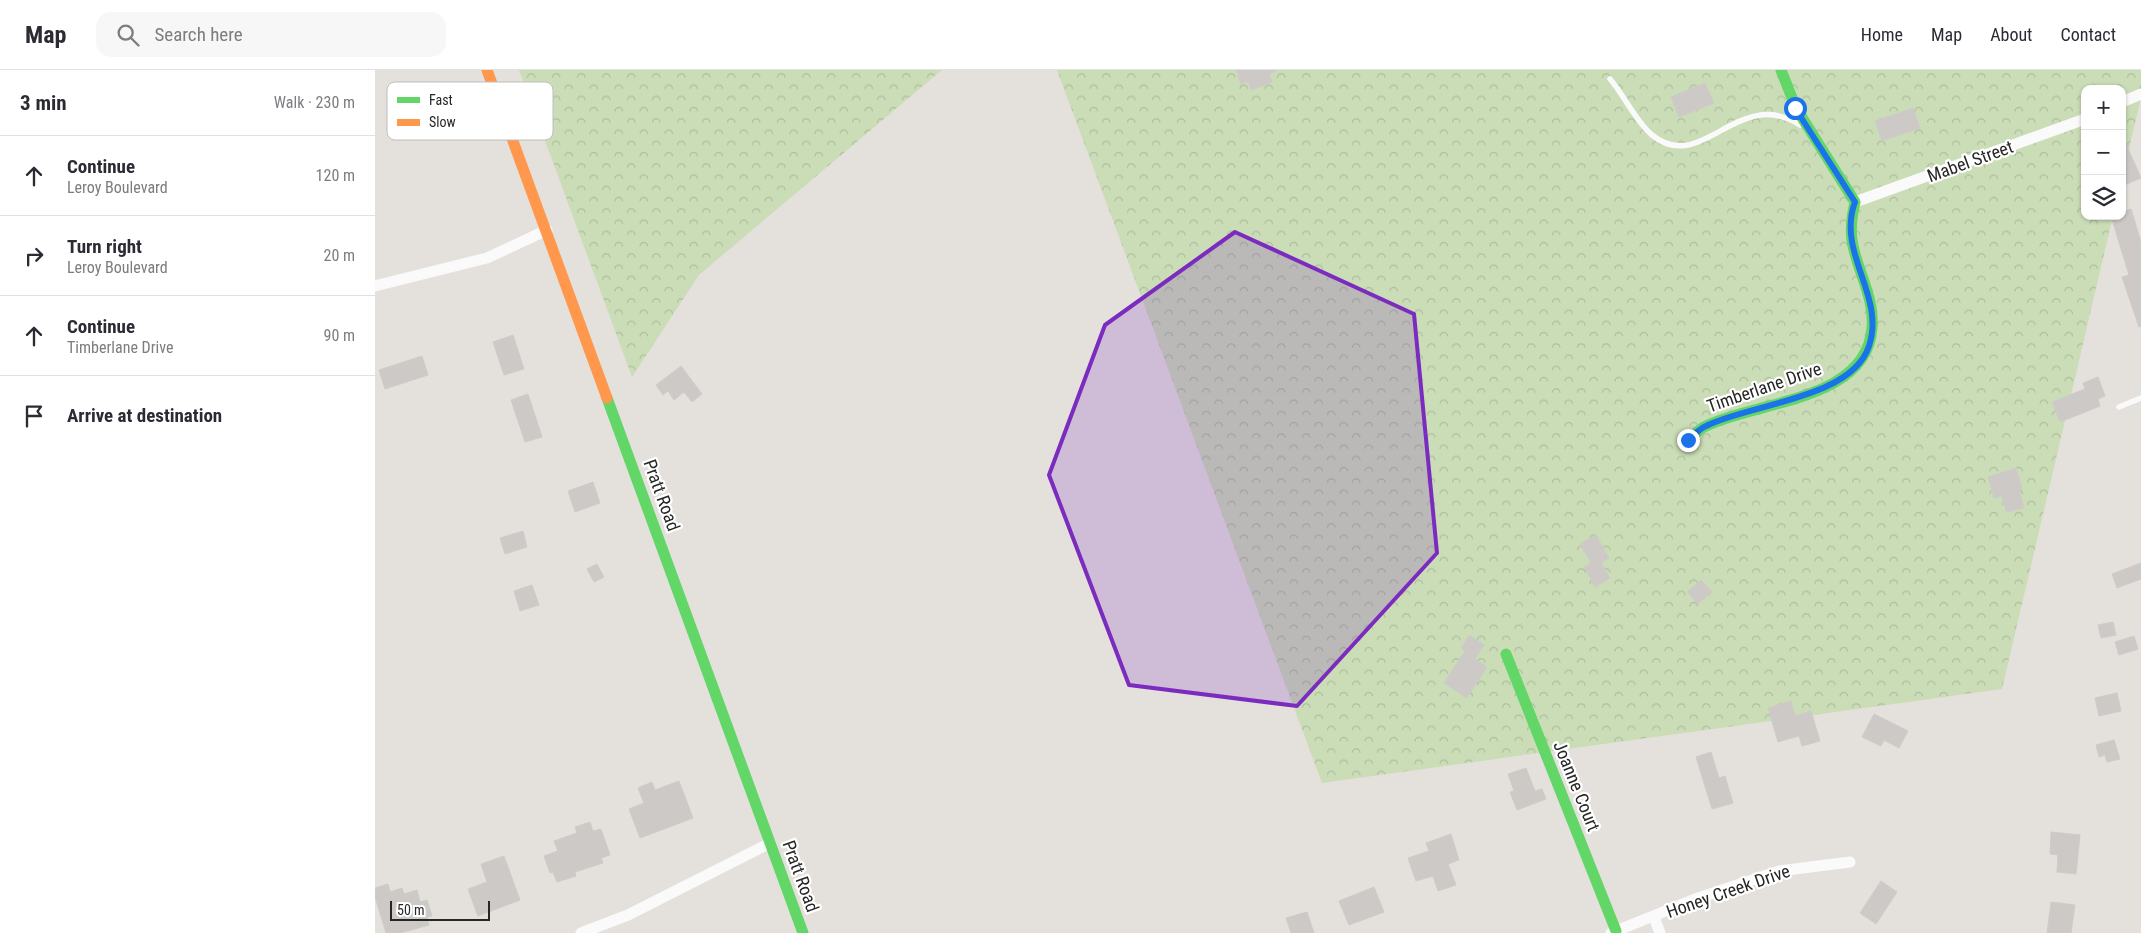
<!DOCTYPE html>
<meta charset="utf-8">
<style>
body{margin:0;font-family:"Roboto Condensed",sans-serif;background:#f7f7f7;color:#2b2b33}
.controls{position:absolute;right:15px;top:15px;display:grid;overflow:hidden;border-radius:10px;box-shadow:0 1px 4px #0004}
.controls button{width:45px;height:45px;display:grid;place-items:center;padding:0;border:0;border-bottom:1px solid #e1e1e2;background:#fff;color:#2b2b33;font:25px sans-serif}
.scale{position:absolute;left:15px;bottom:12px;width:100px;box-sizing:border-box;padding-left:5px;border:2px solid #262626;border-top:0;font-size:14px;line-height:18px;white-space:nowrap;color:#262626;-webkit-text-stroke:4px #fff;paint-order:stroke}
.stop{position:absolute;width:15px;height:15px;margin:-11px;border:4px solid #1a73e8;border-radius:50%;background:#fff}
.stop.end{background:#1a73e8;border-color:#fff;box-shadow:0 1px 5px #0008}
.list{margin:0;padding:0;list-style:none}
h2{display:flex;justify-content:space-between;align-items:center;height:65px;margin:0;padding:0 20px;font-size:21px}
h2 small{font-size:16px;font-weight:400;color:#7c7c81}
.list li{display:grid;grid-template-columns:32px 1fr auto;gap:15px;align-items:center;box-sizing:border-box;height:80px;padding:0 20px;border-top:1px solid #e1e1e2}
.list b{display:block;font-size:19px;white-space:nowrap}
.list p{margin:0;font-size:16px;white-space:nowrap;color:#7c7c81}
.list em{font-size:16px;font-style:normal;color:#7c7c81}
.icon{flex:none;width:28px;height:28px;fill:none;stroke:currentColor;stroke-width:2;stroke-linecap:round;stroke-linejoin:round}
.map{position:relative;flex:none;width:1766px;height:863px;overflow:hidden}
header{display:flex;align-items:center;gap:30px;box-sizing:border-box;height:70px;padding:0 25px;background:#fff;border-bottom:1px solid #e1e1e2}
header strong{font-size:24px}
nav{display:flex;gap:28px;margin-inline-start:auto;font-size:18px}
.search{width:350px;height:45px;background:#f7f7f7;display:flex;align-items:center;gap:12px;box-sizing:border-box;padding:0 18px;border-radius:15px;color:#7c7c81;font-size:19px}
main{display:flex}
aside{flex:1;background:#fff}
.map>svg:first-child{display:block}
</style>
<header>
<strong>Map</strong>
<div class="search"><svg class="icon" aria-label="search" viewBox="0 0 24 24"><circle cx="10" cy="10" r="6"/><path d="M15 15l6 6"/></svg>Search here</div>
<nav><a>Home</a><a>Map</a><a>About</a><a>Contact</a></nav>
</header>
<main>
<aside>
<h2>3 min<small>Walk · 230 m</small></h2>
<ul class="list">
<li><svg class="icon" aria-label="ahead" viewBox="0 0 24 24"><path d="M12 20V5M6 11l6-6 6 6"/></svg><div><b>Continue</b><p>Leroy Boulevard</p></div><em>120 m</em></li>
<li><svg class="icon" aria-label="right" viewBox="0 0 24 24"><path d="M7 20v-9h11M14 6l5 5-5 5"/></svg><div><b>Turn right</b><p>Leroy Boulevard</p></div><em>20 m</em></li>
<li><svg class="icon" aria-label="ahead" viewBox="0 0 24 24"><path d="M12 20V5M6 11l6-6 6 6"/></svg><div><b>Continue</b><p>Timberlane Drive</p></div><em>90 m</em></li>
<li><svg class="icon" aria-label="arrive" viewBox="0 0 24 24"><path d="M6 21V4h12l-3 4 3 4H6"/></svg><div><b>Arrive at destination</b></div></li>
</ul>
</aside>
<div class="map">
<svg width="1766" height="863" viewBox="0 0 1766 863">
<defs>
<pattern id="forest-crowns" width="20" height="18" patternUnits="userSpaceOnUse" patternTransform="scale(1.25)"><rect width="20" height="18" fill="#caddb7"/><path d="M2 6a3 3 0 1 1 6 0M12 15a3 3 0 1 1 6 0" fill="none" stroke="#adbe9d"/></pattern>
</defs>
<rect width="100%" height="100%" fill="#e4e0dc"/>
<g fill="url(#forest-crowns)">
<path d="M144 0H567L324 205 257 307Z"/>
<path d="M682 0H1766V28L1747 108V19H1710V146H1738L1627 619 947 713Z"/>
</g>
<g fill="#ccc9c6" stroke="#cfccc8">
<path d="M861 0H900V2L894 4 897 12 876 20 873 11 866 14Z"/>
<path d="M1330 13 1339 33 1304 47 1296 27Z"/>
<path d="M1538 38 1545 58 1507 71 1500 51Z"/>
<path d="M1747 65 1766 108 1747 116Z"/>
<path d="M1756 139 1766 172V256L1764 257 1747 207 1754 205 1736 146H1747V142Z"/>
<path d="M138 265 149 299 129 305 118 272Z"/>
<path d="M47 286 53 305 10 319 4 300Z"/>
<path d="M306 296 327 324 317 332 309 322 299 330 293 321 288 325 281 315Z"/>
<path d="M1723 307 1730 326 1723 329 1725 336 1685 352 1677 332 1710 319 1708 313Z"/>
<path d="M153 324 167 367 150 372 136 330Z"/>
<path d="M1641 398 1647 419 1644 420 1649 438 1631 442 1627 426 1619 428 1613 407Z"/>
<path d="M218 412 225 433 200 442 193 421Z"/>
<path d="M148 461 152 477 130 484 125 468Z"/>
<path d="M1221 465 1234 488 1226 493 1235 508 1220 517 1209 497 1216 493 1205 474Z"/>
<path d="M1766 493V509L1742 518 1737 504Z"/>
<path d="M222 494 229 507 219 512 212 499Z"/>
<path d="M1326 510 1337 522 1323 534 1312 522Z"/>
<path d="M157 515 164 535 145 541 139 521Z"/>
<path d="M1738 552 1741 565 1726 568 1723 555Z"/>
<path d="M1094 565 1109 575 1100 589 1112 597 1092 628 1069 613 1090 581 1086 578Z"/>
<path d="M1759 566 1763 579 1744 585 1740 572Z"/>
<path d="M1742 623 1746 641 1724 646 1720 628Z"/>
<path d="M1416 631 1420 646 1436 641 1445 671 1427 676 1424 666 1403 672 1393 638Z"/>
<path d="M1499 644 1533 661 1524 678 1509 670 1506 676 1487 667Z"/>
<path d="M1739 670 1745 689 1732 692 1730 685 1724 687 1721 675Z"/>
<path d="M1336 682 1344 708 1350 706 1358 733 1337 739 1321 687Z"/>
<path d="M1151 698 1160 721 1167 719 1171 729 1142 740 1135 722 1139 721 1133 704Z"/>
<path d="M304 711 318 748 265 768 254 739 269 733 263 718 277 712 280 720Z"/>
<path d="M215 752 218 761 226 759 235 785 226 788 228 793 200 802 201 806 182 812 178 802 175 803 169 786 183 781 179 771 202 763 200 757Z"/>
<path d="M1676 762 1705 765 1701 804 1682 802 1683 785 1675 784Z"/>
<path d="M1076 764 1084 790 1073 794 1081 815 1063 821 1058 806 1041 811 1033 788 1054 781 1051 773Z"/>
<path d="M129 786 145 830 103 846 93 819 112 812 106 794Z"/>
<path d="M1506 811 1522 822 1501 854 1485 843Z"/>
<path d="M13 814 15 822 27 818 29 824 42 820 45 832 52 830 57 846 52 847 54 855 25 863H11L0 827V818Z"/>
<path d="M999 817 1009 842 974 855 964 831Z"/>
<path d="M1676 832 1700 835 1696 863H1672Z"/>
<path d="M932 842 939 863H916L911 848Z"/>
</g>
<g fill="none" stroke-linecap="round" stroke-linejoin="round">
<g stroke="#fbfafa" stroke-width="5.5">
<path d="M1235 9C1249 25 1261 52 1277 65 1327 106 1363 15 1425 55"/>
<path d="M1744 337 1766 328"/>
</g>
<g stroke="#fbfafa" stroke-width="11">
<path d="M1747 32 1766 24"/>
<path d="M1480 132 1710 49"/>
<path d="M0 216 112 188 172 160"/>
<path d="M1279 847 1285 863"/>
<path d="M206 863 253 845 395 773"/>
<path d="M1236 863 1320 829 1404 801 1475 792"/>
</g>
<g stroke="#63d668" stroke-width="11">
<path d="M232 328 428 863"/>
<path d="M1313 370C1319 365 1324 359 1331 356 1382 331 1492 331 1497 258 1500 227 1481 199 1477 170 1475 156 1477 145 1480 132L1421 38 1406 0"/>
<path d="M1131 584 1241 861"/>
</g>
<path stroke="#ff974d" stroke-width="11" d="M112 0 232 328"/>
</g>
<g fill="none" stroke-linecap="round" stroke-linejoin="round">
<path stroke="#1a73e8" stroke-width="6" d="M1313 370C1319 365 1324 359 1331 356 1374 334 1477 329 1494 276 1511 226 1461 183 1480 132L1420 38"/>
</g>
<path fill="#7b2cbf" fill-opacity="0.2" stroke="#7b2cbf" stroke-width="4" stroke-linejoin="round" d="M860 162 1039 244 1062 483 922 636 754 615 674 405 730 255Z"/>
<g text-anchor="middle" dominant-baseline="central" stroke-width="4.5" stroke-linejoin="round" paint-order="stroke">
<g font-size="18" fill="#262626" stroke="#fff">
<text transform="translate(1595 91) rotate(-20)">Mabel Street</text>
<text transform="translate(1389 317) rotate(-19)">Timberlane Drive</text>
<text transform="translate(287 425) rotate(70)">Pratt Road</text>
<text transform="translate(1202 716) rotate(68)">Joanne Court</text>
<text transform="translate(426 806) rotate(70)">Pratt Road</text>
<text transform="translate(1353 821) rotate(-19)">Honey Creek Drive</text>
</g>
</g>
<rect x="12" y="12" width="166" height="58" rx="8" fill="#fff" stroke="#bebebe" stroke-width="1"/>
<rect x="22" y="27" width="23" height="6" fill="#63d668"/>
<rect x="22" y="49" width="23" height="7" fill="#ff974d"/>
<g font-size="14" fill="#262626">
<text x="54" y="35">Fast</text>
<text x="54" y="57">Slow</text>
</g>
</svg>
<div class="controls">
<button>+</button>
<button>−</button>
<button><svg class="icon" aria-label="layers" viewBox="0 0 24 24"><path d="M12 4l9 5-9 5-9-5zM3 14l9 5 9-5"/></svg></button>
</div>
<div class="scale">50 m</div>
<div class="stop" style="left:1420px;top:38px"></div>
<div class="stop end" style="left:1313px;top:370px"></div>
</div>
</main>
